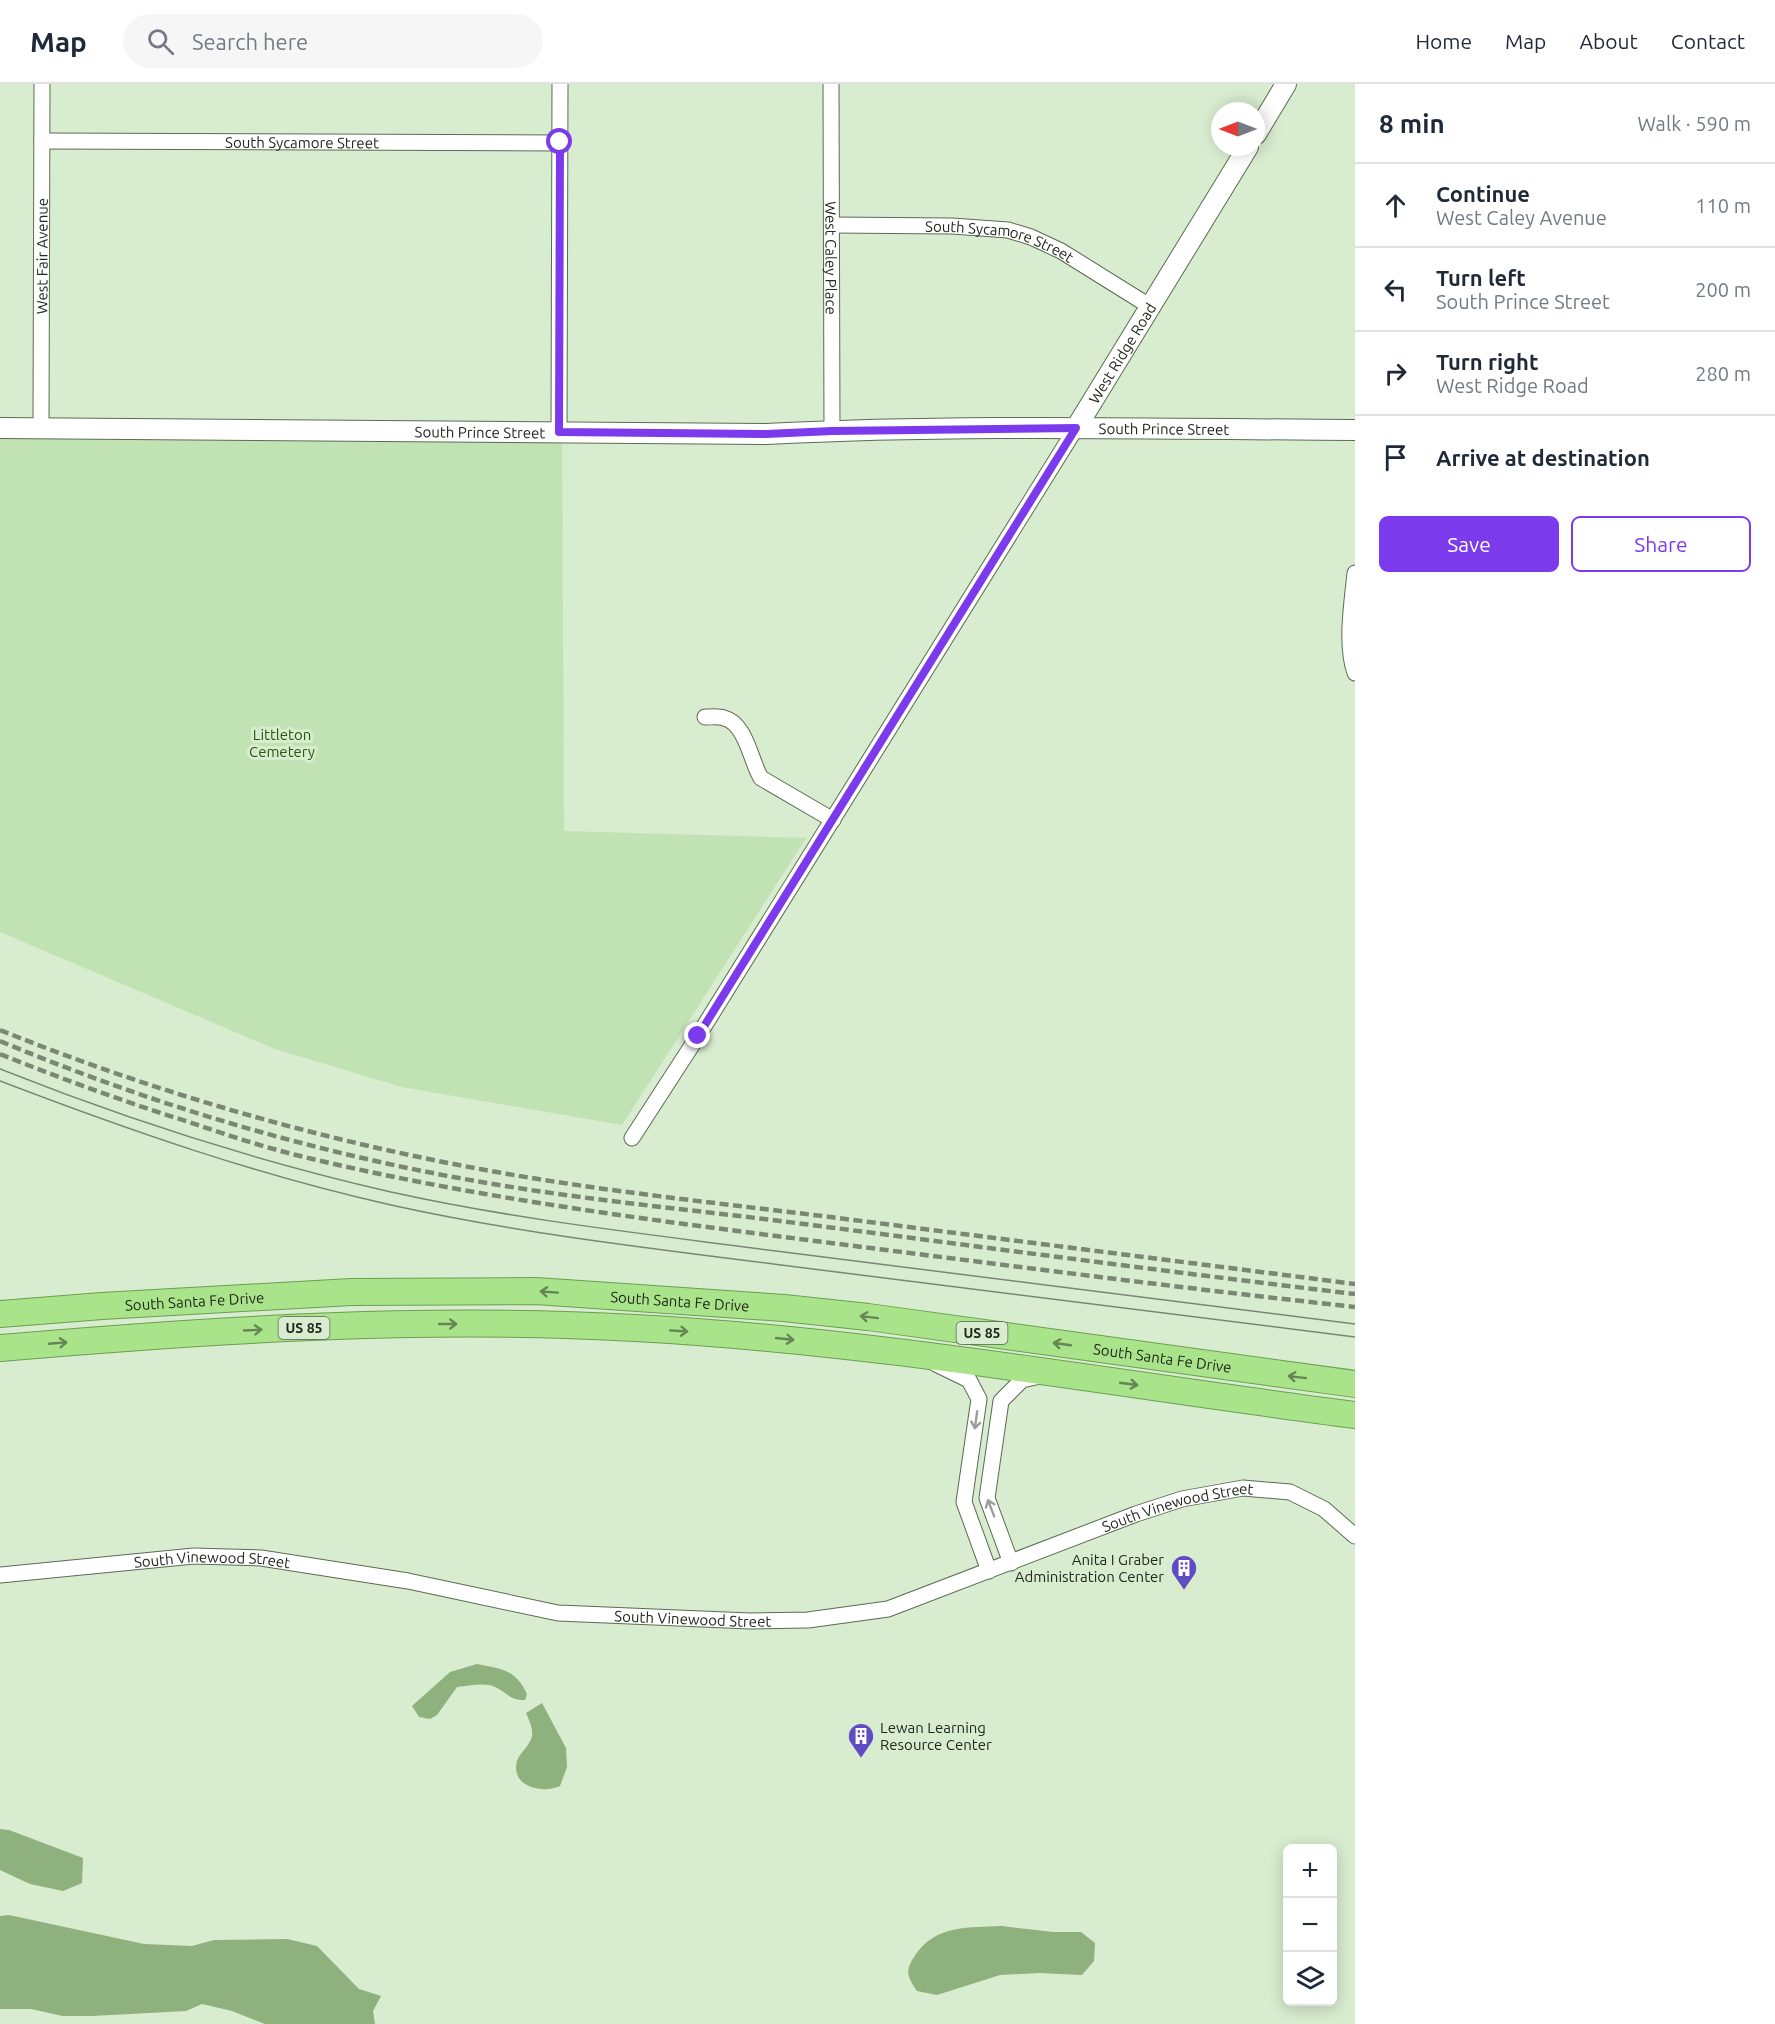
<!DOCTYPE html>
<meta charset="utf-8">
<style>
body{margin:0;font-family:Ubuntu,sans-serif;background:#f6f6f7;color:#1f2937}
.controls{position:absolute;right:18px;bottom:18px;display:grid;overflow:hidden;border-radius:9px;box-shadow:0 3px 15px #0003}
.controls button{width:54px;height:54px;display:grid;place-items:center;padding:0;border:0;border-bottom:2px solid #e0e1e3;background:#fff;color:#1f2937;font:30px sans-serif}
.compass{position:absolute;left:1211px;top:18px;width:54px;height:54px;border-radius:50%;background:#fff;box-shadow:0 3px 15px #0003;rotate:270deg}
.stop{position:absolute;width:18px;height:18px;margin:-14px;border:4px solid #7c3aed;border-radius:50%;background:#fff}
.stop.end{background:#7c3aed;border-color:#fff;box-shadow:0 2px 6px #0008}
.list{margin:0;padding:0;list-style:none}
h2{display:flex;justify-content:space-between;align-items:center;height:78px;margin:0;padding:0 24px;font-size:26px}
h2 small{font-size:20px;font-weight:400;color:#747a83}
.list li{display:grid;grid-template-columns:39px 1fr auto;gap:18px;align-items:center;box-sizing:border-box;height:84px;padding:0 24px;border-top:2px solid #e0e1e3}
.list b{display:block;font-size:22px;white-space:nowrap}
.list p{margin:0;font-size:20px;white-space:nowrap;color:#747a83}
.list em{font-size:20px;font-style:normal;color:#747a83}
.actions{display:flex;gap:12px;padding:18px 24px}
.actions a{flex:1;padding:14px 0;border:2px solid #7c3aed;border-radius:9px;text-align:center;font-size:21px;color:#7c3aed}
.actions .main{background:#7c3aed;color:#fff}
.icon{flex:none;width:33px;height:33px;fill:none;stroke:currentColor;stroke-width:2;stroke-linecap:round;stroke-linejoin:round}
.map{position:relative;flex:none;width:1355px;height:1940px;overflow:hidden}
header{display:flex;align-items:center;gap:36px;box-sizing:border-box;height:84px;padding:0 30px;background:#fff;border-bottom:2px solid #e0e1e3}
header strong{font-size:28px}
nav{display:flex;gap:33px;margin-inline-start:auto;font-size:21px}
.search{width:420px;height:54px;background:#f6f6f7;display:flex;align-items:center;gap:15px;box-sizing:border-box;padding:0 21px;border-radius:33px;color:#747a83;font-size:22px}
main{display:flex}
aside{flex:1;background:#fff}
.map>svg:first-child{display:block}
</style>
<header>
<strong>Map</strong>
<div class="search"><svg class="icon" aria-label="search" viewBox="0 0 24 24"><circle cx="10" cy="10" r="6"/><path d="M15 15l6 6"/></svg>Search here</div>
<nav><a>Home</a><a>Map</a><a>About</a><a>Contact</a></nav>
</header>
<main>
<div class="map">
<svg width="1355" height="1940" viewBox="0 0 1355 1940">
<rect width="100%" height="100%" fill="#d8eccf"/>
<path fill="#c1e2b2" d="M0 355 562 357 564 747 806 754 622 1041 402 1003 275 965 0 848Z"/>
<g fill="#8eb17e">
<path d="M477 1580C502 1585 515 1585 527 1610L525 1616C509 1616 508 1609 495 1603 485 1598 469 1602 457 1603L437 1631 430 1635 419 1633 412 1622 450 1588Z"/>
<path d="M542 1619 566 1664 567 1683 560 1702C543 1710 510 1703 517 1677 520 1668 530 1662 532 1652 533 1644 529 1636 526 1629Z"/>
<path d="M0 1745 9 1746 83 1774 82 1799 63 1807 30 1800 0 1786Z"/>
<path d="M9 1831 144 1860 192 1862 214 1856 287 1855 317 1862 359 1905 381 1912 373 1927 375 1940H265L232 1927 202 1920 186 1927 92 1932H63L31 1925H0V1832Z"/>
<path d="M1002 1842 1053 1848H1081L1095 1859 1094 1877 1082 1891 1039 1889 1000 1891 937 1911 917 1907C906 1891 905 1886 916 1870 937 1840 970 1844 1002 1842Z"/>
</g>
<g fill="none" stroke-linecap="round" stroke-linejoin="round">
<g stroke="#5b6c53" stroke-width="17">
<g id="minor">
<path id="s1" d="M831 0 832 347"/>
<path id="s2" d="M42 57 560 59"/>
<path id="s3" d="M832 141 952 142 1008 146 1031 153 1061 167 1151 223"/>
<path id="s4" d="M41 344 42 0"/>
<path d="M559 348 560 0"/>
<path d="M1355 489C1352 519 1345 561 1355 589"/>
<path d="M705 633C711 633 719 632 724 634 746 639 751 678 761 694L833 736"/>
<path d="M632 1054 698 952 1076 344"/>
<path d="M936 1280 969 1296 979 1315 964 1418 989 1487"/>
<path d="M1011 1479 987 1414 1001 1317 1022 1296 1040 1292"/>
<path id="s5" d="M0 1491 194 1472 261 1474 408 1497 558 1529 750 1537 808 1536 888 1525 1136 1430 1182 1415 1243 1404 1290 1408 1324 1425 1355 1452"/>
</g>
</g>
<g stroke="#5b6c53" stroke-width="22">
<g id="tertiary">
<path d="M1256 50 1286 0"/>
<path id="s6" d="M0 344 766 350C962 340 1159 345 1355 346"/>
<path id="s7" d="M1076 344 1248 63"/>
</g>
</g>
<g stroke="#6b9e50" stroke-width="28">
<g id="trunk">
<path id="s8" d="M0 1230 102 1222 351 1208 536 1207 784 1224 868 1233 1355 1300"/>
<path d="M0 1264C211 1246 424 1232 635 1244 877 1257 1115 1300 1355 1331"/>
</g>
</g>
<use href="#minor" stroke="#fff" stroke-width="15"/>
<use href="#tertiary" stroke="#fff" stroke-width="20"/>
<use href="#trunk" stroke="#aae48a" stroke-width="26"/>
<g stroke="#798773" stroke-width="1.5">
<path d="M0 985C128 1036 256 1077 391 1108 517 1136 647 1150 776 1167 969 1192 1162 1215 1355 1240"/>
<path d="M0 997C128 1046 257 1091 391 1121 522 1150 656 1165 789 1182 978 1206 1166 1229 1355 1253"/>
</g>
<g stroke="#798773" stroke-width="4.5" stroke-dasharray="9 4.5" stroke-linecap="butt">
<path d="M0 946C154 1008 316 1055 480 1085 598 1107 719 1119 838 1134 1010 1156 1183 1178 1355 1200"/>
<path d="M0 957C157 1023 325 1072 493 1100 594 1117 695 1126 796 1139 983 1163 1169 1188 1355 1210"/>
<path d="M0 970C62 995 125 1018 189 1038 224 1050 260 1062 296 1071 472 1114 651 1136 831 1159 1005 1181 1180 1204 1355 1223"/>
</g>
</g>
<defs><path id="oneway-shaft" d="M-6 0H5M1.5-3L5.5 0L1.5 3" fill="none" stroke-width="1.6" stroke-linecap="round" stroke-linejoin="round" transform="scale(1.5)"/></defs>
<g stroke="#658654">
<use href="#oneway-shaft" transform="translate(549 1208) rotate(-176)"/>
<use href="#oneway-shaft" transform="translate(869 1233) rotate(-173)"/>
<use href="#oneway-shaft" transform="translate(448 1240)"/>
<use href="#oneway-shaft" transform="translate(253 1246) rotate(-3)"/>
<use href="#oneway-shaft" transform="translate(679 1247) rotate(4)"/>
<use href="#oneway-shaft" transform="translate(785 1255) rotate(6)"/>
<use href="#oneway-shaft" transform="translate(58 1259) rotate(-5)"/>
<use href="#oneway-shaft" transform="translate(1062 1260) rotate(-172)"/>
<use href="#oneway-shaft" transform="translate(1297 1293) rotate(-173)"/>
<use href="#oneway-shaft" transform="translate(1129 1300) rotate(8)"/>
</g>
<g stroke="#9b9e99">
<use href="#oneway-shaft" transform="translate(976 1336) rotate(98)"/>
<use href="#oneway-shaft" transform="translate(991 1424) rotate(-111)"/>
</g>
<g fill="none" stroke-linecap="round" stroke-linejoin="round">
<path stroke="#7c3aed" stroke-width="8" d="M560 58 559 348 766 350 832 347 1076 344 698 952"/>
</g>
<defs>
<g id="building-pin" transform="scale(1.35)"><path d="M0 17L-7.5 6A9.5 9.5 0 1 1 7.5 6Z" fill="#5f4bc3" stroke="#d8eccf"/><path d="M-4-6H4V6H1V3H-1V6H-4ZM-2.5-4.3h1.7v1.8h-1.7ZM.8-4.3h1.7v1.8H.8ZM-2.5-1h1.7V.8h-1.7ZM.8-1h1.7V.8H.8Z" fill="#fff"/></g>
</defs>
<g fill-rule="evenodd">
<use href="#building-pin" x="1184" y="1484"/>
<use href="#building-pin" x="861" y="1652"/>
</g>
<g text-anchor="middle" dominant-baseline="central" stroke-width="6" stroke-linejoin="round" paint-order="stroke">
<g fill="#d8eccf" stroke="#576352" stroke-width="1.5">
<rect x="278.5" y="1233" width="51" height="22" rx="4.5"/>
<rect x="956.5" y="1238" width="51" height="22" rx="4.5"/>
</g>
<g font-size="14" font-weight="bold" fill="#20281d">
<text x="304" y="1244">US 85</text>
<text x="982" y="1249">US 85</text>
</g>
<g font-size="15" fill="#20281d" stroke="#d8eccf">
<text stroke="none"><textPath href="#s2" startOffset="260">South Sycamore Street</textPath></text>
<text stroke="none"><textPath href="#s3" startOffset="170">South Sycamore Street</textPath></text>
<text stroke="none"><textPath href="#s4" startOffset="172">West Fair Avenue</textPath></text>
<text stroke="none"><textPath href="#s1" startOffset="174">West Caley Place</textPath></text>
<text stroke="none"><textPath href="#s7" startOffset="88">West Ridge Road</textPath></text>
<text stroke="none"><textPath href="#s6" startOffset="1164">South Prince Street</textPath></text>
<text stroke="none"><textPath href="#s6" startOffset="480">South Prince Street</textPath></text>
<text stroke="none"><textPath href="#s8" startOffset="195">South Santa Fe Drive</textPath></text>
<text stroke="none"><textPath href="#s8" startOffset="681">South Santa Fe Drive</textPath></text>
<text stroke="none"><textPath href="#s8" startOffset="1167">South Santa Fe Drive</textPath></text>
<text stroke="none"><textPath href="#s5" startOffset="1203">South Vinewood Street</textPath></text>
<text stroke="none"><textPath href="#s5" startOffset="213">South Vinewood Street</textPath></text>
<text stroke="none"><textPath href="#s5" startOffset="699">South Vinewood Street</textPath></text>
</g>
<g font-size="15" fill="#2b570d" stroke="#d8eccf">
<text x="282" y="650">Littleton<tspan x="282" dy="17">Cemetery</tspan></text>
</g>
<g font-size="15" fill="#20281d" stroke="#d8eccf" text-anchor="end">
<text x="1164" y="1475">Anita I Graber<tspan x="1164" dy="17">Administration Center</tspan></text>
<text x="880" y="1643" text-anchor="start">Lewan Learning<tspan x="880" dy="17">Resource Center</tspan></text>
</g>
</g>
</svg>
<div class="controls">
<button>+</button>
<button>−</button>
<button><svg class="icon" aria-label="layers" viewBox="0 0 24 24"><path d="M12 4l9 5-9 5-9-5zM3 14l9 5 9-5"/></svg></button>
</div>
<svg class="compass" viewBox="-18 -18 36 36"><path d="M0-13l5 13h-10z" fill="#e53935"/><path d="M0 13l5-13h-10z" fill="#747a83"/></svg>
<div class="stop" style="left:560px;top:58px"></div>
<div class="stop end" style="left:698px;top:952px"></div>
</div>
<aside>
<h2>8 min<small>Walk · 590 m</small></h2>
<ul class="list">
<li><svg class="icon" aria-label="ahead" viewBox="0 0 24 24"><path d="M12 20V5M6 11l6-6 6 6"/></svg><div><b>Continue</b><p>West Caley Avenue</p></div><em>110 m</em></li>
<li><svg class="icon" aria-label="left" viewBox="0 0 24 24"><path d="M17 20v-9H6M10 6l-5 5 5 5"/></svg><div><b>Turn left</b><p>South Prince Street</p></div><em>200 m</em></li>
<li><svg class="icon" aria-label="right" viewBox="0 0 24 24"><path d="M7 20v-9h11M14 6l5 5-5 5"/></svg><div><b>Turn right</b><p>West Ridge Road</p></div><em>280 m</em></li>
<li><svg class="icon" aria-label="arrive" viewBox="0 0 24 24"><path d="M6 21V4h12l-3 4 3 4H6"/></svg><div><b>Arrive at destination</b></div></li>
</ul>
<div class="actions"><a class="main">Save</a><a>Share</a></div>
</aside>
</main>
